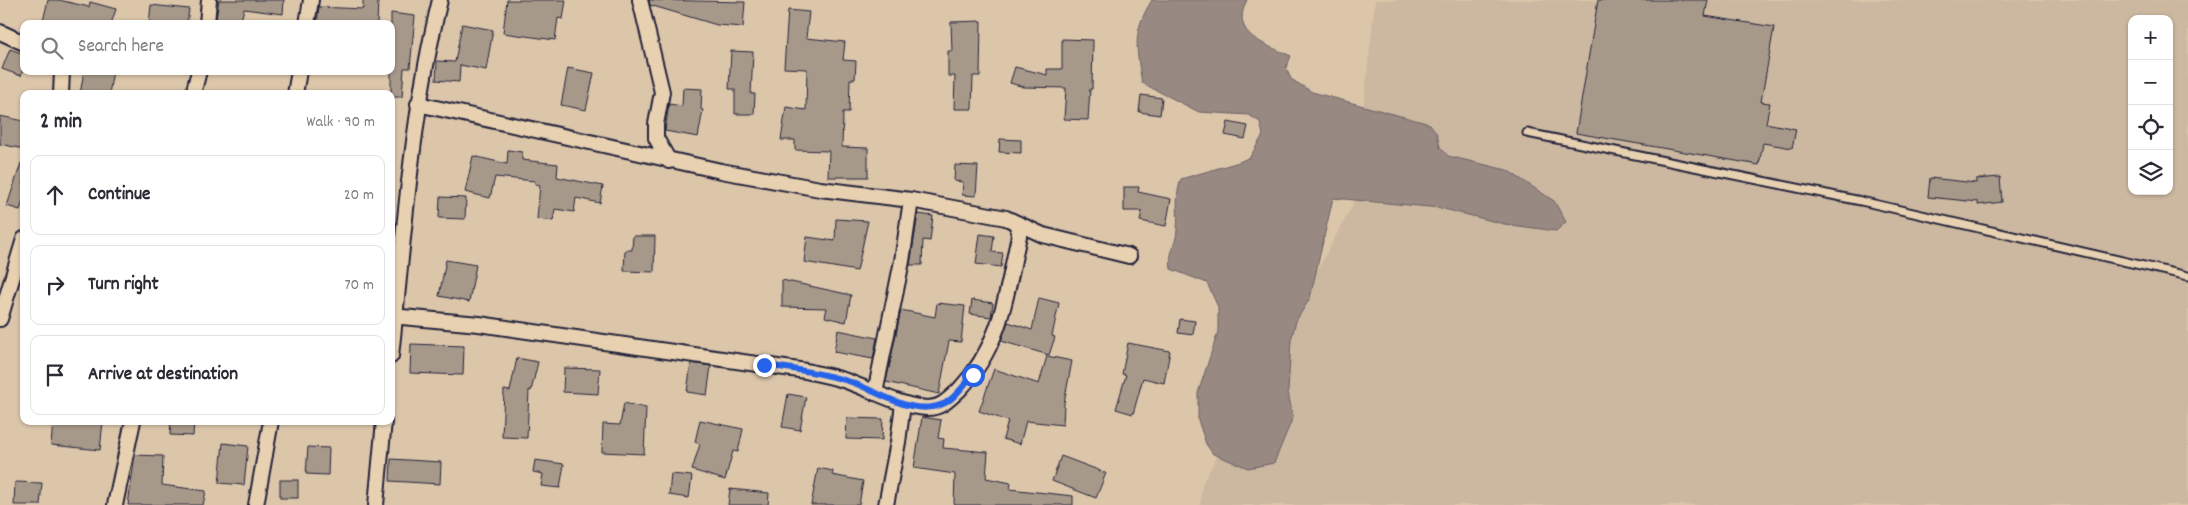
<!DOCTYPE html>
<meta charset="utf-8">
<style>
body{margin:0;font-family:Dekko,sans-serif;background:#f2f2f3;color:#2b2b33}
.controls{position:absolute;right:15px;top:15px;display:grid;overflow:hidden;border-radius:10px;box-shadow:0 1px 4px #0004}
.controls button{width:45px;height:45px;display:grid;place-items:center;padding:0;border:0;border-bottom:1px solid #e1e1e2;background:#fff;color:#2b2b33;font:25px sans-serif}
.stop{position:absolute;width:15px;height:15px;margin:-11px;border:4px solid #2563eb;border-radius:50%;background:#fff}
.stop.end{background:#2563eb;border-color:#fff;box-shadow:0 1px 5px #0008}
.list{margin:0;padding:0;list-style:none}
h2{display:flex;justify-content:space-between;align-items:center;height:65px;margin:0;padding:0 20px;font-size:21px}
h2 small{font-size:16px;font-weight:400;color:#7c7c81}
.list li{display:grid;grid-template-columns:32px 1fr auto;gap:15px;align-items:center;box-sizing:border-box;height:80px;margin:0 10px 10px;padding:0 10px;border:1px solid #e1e1e2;border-radius:10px}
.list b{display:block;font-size:19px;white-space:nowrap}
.list em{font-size:16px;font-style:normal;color:#7c7c81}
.icon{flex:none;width:28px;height:28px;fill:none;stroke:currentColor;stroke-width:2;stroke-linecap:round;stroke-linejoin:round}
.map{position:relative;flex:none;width:2188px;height:505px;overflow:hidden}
.search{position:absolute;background:#fff;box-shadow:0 1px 4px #0004;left:20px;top:20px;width:375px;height:55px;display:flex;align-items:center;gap:12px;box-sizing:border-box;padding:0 18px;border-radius:10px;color:#7c7c81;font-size:19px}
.panel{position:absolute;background:#fff;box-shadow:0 1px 4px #0004;left:20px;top:90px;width:375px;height:335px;border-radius:10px}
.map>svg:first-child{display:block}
</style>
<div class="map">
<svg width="2188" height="505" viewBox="0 0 2188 505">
<rect width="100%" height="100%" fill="#dcc6aa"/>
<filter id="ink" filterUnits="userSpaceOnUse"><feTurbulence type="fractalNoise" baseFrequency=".02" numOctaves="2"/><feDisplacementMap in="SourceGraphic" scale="10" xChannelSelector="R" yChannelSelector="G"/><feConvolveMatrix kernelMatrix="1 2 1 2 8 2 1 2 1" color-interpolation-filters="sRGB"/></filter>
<g filter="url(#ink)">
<path fill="#ccb8a0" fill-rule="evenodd" d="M1375 0H2188V505H1200L1202 484 1353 204ZM2132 19H2169V191H2132Z"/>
<path fill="#988982" stroke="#696066" d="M1152 0H1247C1229 35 1265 44 1291 56L1286 68 1291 79 1312 92 1430 124 1437 134 1440 147 1448 156 1507 170 1554 201 1566 222 1556 231 1504 224 1440 208 1333 198 1310 298 1296 321 1291 340 1288 392 1293 417 1274 463 1248 468 1213 454 1206 444 1198 420V393L1218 332V307L1207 283 1171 269C1168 251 1176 246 1177 230 1179 210 1174 200 1181 179L1239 162 1250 157 1263 135 1260 122 1249 115 1199 112 1142 83C1136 47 1132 32 1152 0Z"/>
<g fill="#a7998a" stroke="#22223b">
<path d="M48 0H59L89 7 90 2 116 9 111 24H55L43 21Z"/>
<path d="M219 0H284L283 14 244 9 240 24 216 19Z"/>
<path d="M363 0H378L377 24H317L319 7 363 9Z"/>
<path d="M507 0H566L563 19 558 18 555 40 503 33Z"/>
<path d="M649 0 745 2 743 27 717 25 650 5Z"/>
<path d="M1598 0H1708L1705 16 1774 27 1761 102 1770 103 1766 123 1796 129 1792 148 1763 143 1759 165 1576 133Z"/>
<path d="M151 5 189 9 187 24H149Z"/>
<path d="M788 10 809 12 806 38 845 42 843 60 856 61 855 79H850L849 112H843L842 147 868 148V177H828L829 151 795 150V140H781L786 107 806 110 807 69 784 68Z"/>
<path d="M391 13 415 16 410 68H404L402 97H391Z"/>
<path d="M981 21 980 76H973L972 109H954L955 76H948V51H952L951 22Z"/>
<path d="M462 24 493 30 486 70 460 65 459 82 436 80 437 61 455 62Z"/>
<path d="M1062 39 1093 40 1092 89H1090L1088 120 1064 119 1066 88 1024 87 1010 83 1015 67 1047 75V69H1062Z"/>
<path d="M10 49 24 54V67L21 76 2 69Z"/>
<path d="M731 51 753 52 751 94H755L754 114H735V89H729Z"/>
<path d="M568 68 594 73 586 110 561 105Z"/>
<path d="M84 71H113L109 94H80Z"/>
<path d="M683 88 702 89 701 109 703 110 698 137 665 131 669 104 682 106Z"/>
<path d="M1141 95 1162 98 1160 115 1139 112Z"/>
<path d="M0 116 24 121V149L0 144Z"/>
<path d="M1228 122 1248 126 1245 139 1225 135Z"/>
<path d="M1000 139 1021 140V153L999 152Z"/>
<path d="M508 150 522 152V160L558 164 557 177 603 186 600 203 576 198 574 212 555 209 553 221 537 219 540 185 535 184V181L495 177 490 198 465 192 473 156 507 164Z"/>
<path d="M21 163H24V198L20 210 7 206Z"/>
<path d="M955 165 978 166 976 196 962 195 963 182 954 181Z"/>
<path d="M2000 177 2002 202 1978 205V202L1928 197 1930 178 1976 183V179Z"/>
<path d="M1124 187H1139L1138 192 1171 199 1166 226 1140 221 1142 211H1124Z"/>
<path d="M440 197 466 198 465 219 439 218Z"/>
<path d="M918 214 933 216 930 241 923 240 922 265H910Z"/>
<path d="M836 219 868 221 857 271 804 262 807 237 835 241Z"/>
<path d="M980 234 994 236 992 252 1003 253 1001 267 976 264Z"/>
<path d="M633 236H655L654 272 624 271 625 250H632Z"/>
<path d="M446 260 476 265 469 302 439 296Z"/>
<path d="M782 280 851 295 846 322 825 317 827 308 782 307Z"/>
<path d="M1039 298 1059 303 1052 336 1055 337 1049 355 1001 341 1008 322 1032 330Z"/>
<path d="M972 300 993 303 991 317 970 314Z"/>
<path d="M937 303 965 306 961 342 949 341 939 394 886 382 901 310 935 317Z"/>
<path d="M1180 319 1195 321 1193 335 1178 333Z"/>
<path d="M838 330 877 338 873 359 834 352Z"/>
<path d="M1128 343 1170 351 1164 383 1143 378 1133 414 1116 409 1126 375 1122 374Z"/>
<path d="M411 344 464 346 463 375 410 373Z"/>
<path d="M1047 356 1072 361 1064 403 1063 425 1026 421 1020 444 1003 439 1008 421 979 411 994 369 1039 384Z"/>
<path d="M517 358 538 362 531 391 529 390 527 438 502 437 504 390 510 391Z"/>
<path d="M691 363 711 366 707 395 687 392Z"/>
<path d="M564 368 600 369 598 394 563 392Z"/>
<path d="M788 394 806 397 800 430 782 427Z"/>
<path d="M624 403 646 408 644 454 602 452 603 424 620 425Z"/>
<path d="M922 417 941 420 938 438 944 439 943 448 988 452 986 478 1011 483 1010 489 1073 496V505H954L955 474 914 468Z"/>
<path d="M847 418 883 419 882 440 846 439Z"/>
<path d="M700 420 743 429 738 452 733 451 725 480 692 470 700 444 695 442Z"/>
<path d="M53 421H103L100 450 51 445Z"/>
<path d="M171 421H194L193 436 170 435Z"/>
<path d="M223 443 248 446 244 485 219 483Z"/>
<path d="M308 447 329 448 328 475 306 474Z"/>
<path d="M135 455 163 456 162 485 206 491 203 505H128Z"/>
<path d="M1061 456 1106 473 1096 498 1052 481Z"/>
<path d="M391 459 441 462 440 484 390 481Z"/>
<path d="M535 460 564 464 560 488 541 486 543 474 533 472Z"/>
<path d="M818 468 833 471 832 475 863 481 859 505H811Z"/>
<path d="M671 474 692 476 689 498 669 495Z"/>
<rect x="280" y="480" width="18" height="18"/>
<path d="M15 482 42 483 40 505H14Z"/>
<path d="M730 489 769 493 768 505H728Z"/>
</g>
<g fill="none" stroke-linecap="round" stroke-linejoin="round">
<g stroke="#22223b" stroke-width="11">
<path id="lane" d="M1527 133 1861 201 2188 276"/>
</g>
<g stroke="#22223b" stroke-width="18">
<g id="street">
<path d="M640 0 662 92 656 124V138L669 161"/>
<path d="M207 24 209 0"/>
<path d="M307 24 311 0"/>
<path d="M0 32 24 43"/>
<path d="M61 94 62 71"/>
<path d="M193 94 199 71"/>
<path d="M295 94 299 71"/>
<path d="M418 104 721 171 820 189 911 200 1006 218 1043 235 1129 256"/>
<path d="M391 316 479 324 806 371C822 375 839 377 854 384 878 393 901 406 927 408 942 408 949 399 959 390 1002 345 1006 294 1019 236L1017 224"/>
<path d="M0 319 24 239"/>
<path d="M391 356C404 237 411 117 440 0"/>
<path d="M875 393 902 261 911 200"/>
<path d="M115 505 133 421"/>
<path d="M256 505 271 421"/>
<path d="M376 505 384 421"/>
<path d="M886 505 898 442 903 404"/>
</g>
</g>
<use href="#lane" stroke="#e8d1b1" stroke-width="7"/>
<use href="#street" stroke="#e8d1b1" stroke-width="14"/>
</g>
</g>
<g fill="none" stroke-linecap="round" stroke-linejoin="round" filter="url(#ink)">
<path stroke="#2563eb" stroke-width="6" d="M764 365C794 369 823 373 851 382 880 392 912 417 943 404 954 400 965 383 973 375"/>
</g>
</svg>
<div class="controls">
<button>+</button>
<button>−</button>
<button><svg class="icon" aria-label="locate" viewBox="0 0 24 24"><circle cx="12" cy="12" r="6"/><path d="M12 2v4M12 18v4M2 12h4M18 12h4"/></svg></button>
<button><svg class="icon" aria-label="layers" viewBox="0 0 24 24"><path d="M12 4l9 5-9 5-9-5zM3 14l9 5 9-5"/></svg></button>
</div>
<div class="stop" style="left:973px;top:375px"></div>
<div class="stop end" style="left:764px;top:365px"></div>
<div class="search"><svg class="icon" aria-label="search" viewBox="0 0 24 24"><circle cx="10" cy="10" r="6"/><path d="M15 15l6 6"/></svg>Search here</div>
<section class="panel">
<h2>2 min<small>Walk · 90 m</small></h2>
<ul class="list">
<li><svg class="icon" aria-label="ahead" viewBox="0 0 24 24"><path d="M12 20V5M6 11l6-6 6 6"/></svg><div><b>Continue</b></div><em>20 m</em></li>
<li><svg class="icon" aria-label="right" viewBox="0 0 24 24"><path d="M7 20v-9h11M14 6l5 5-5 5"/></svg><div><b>Turn right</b></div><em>70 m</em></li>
<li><svg class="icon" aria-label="arrive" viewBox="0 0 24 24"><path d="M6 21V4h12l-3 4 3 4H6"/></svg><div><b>Arrive at destination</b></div></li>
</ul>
</section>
</div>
